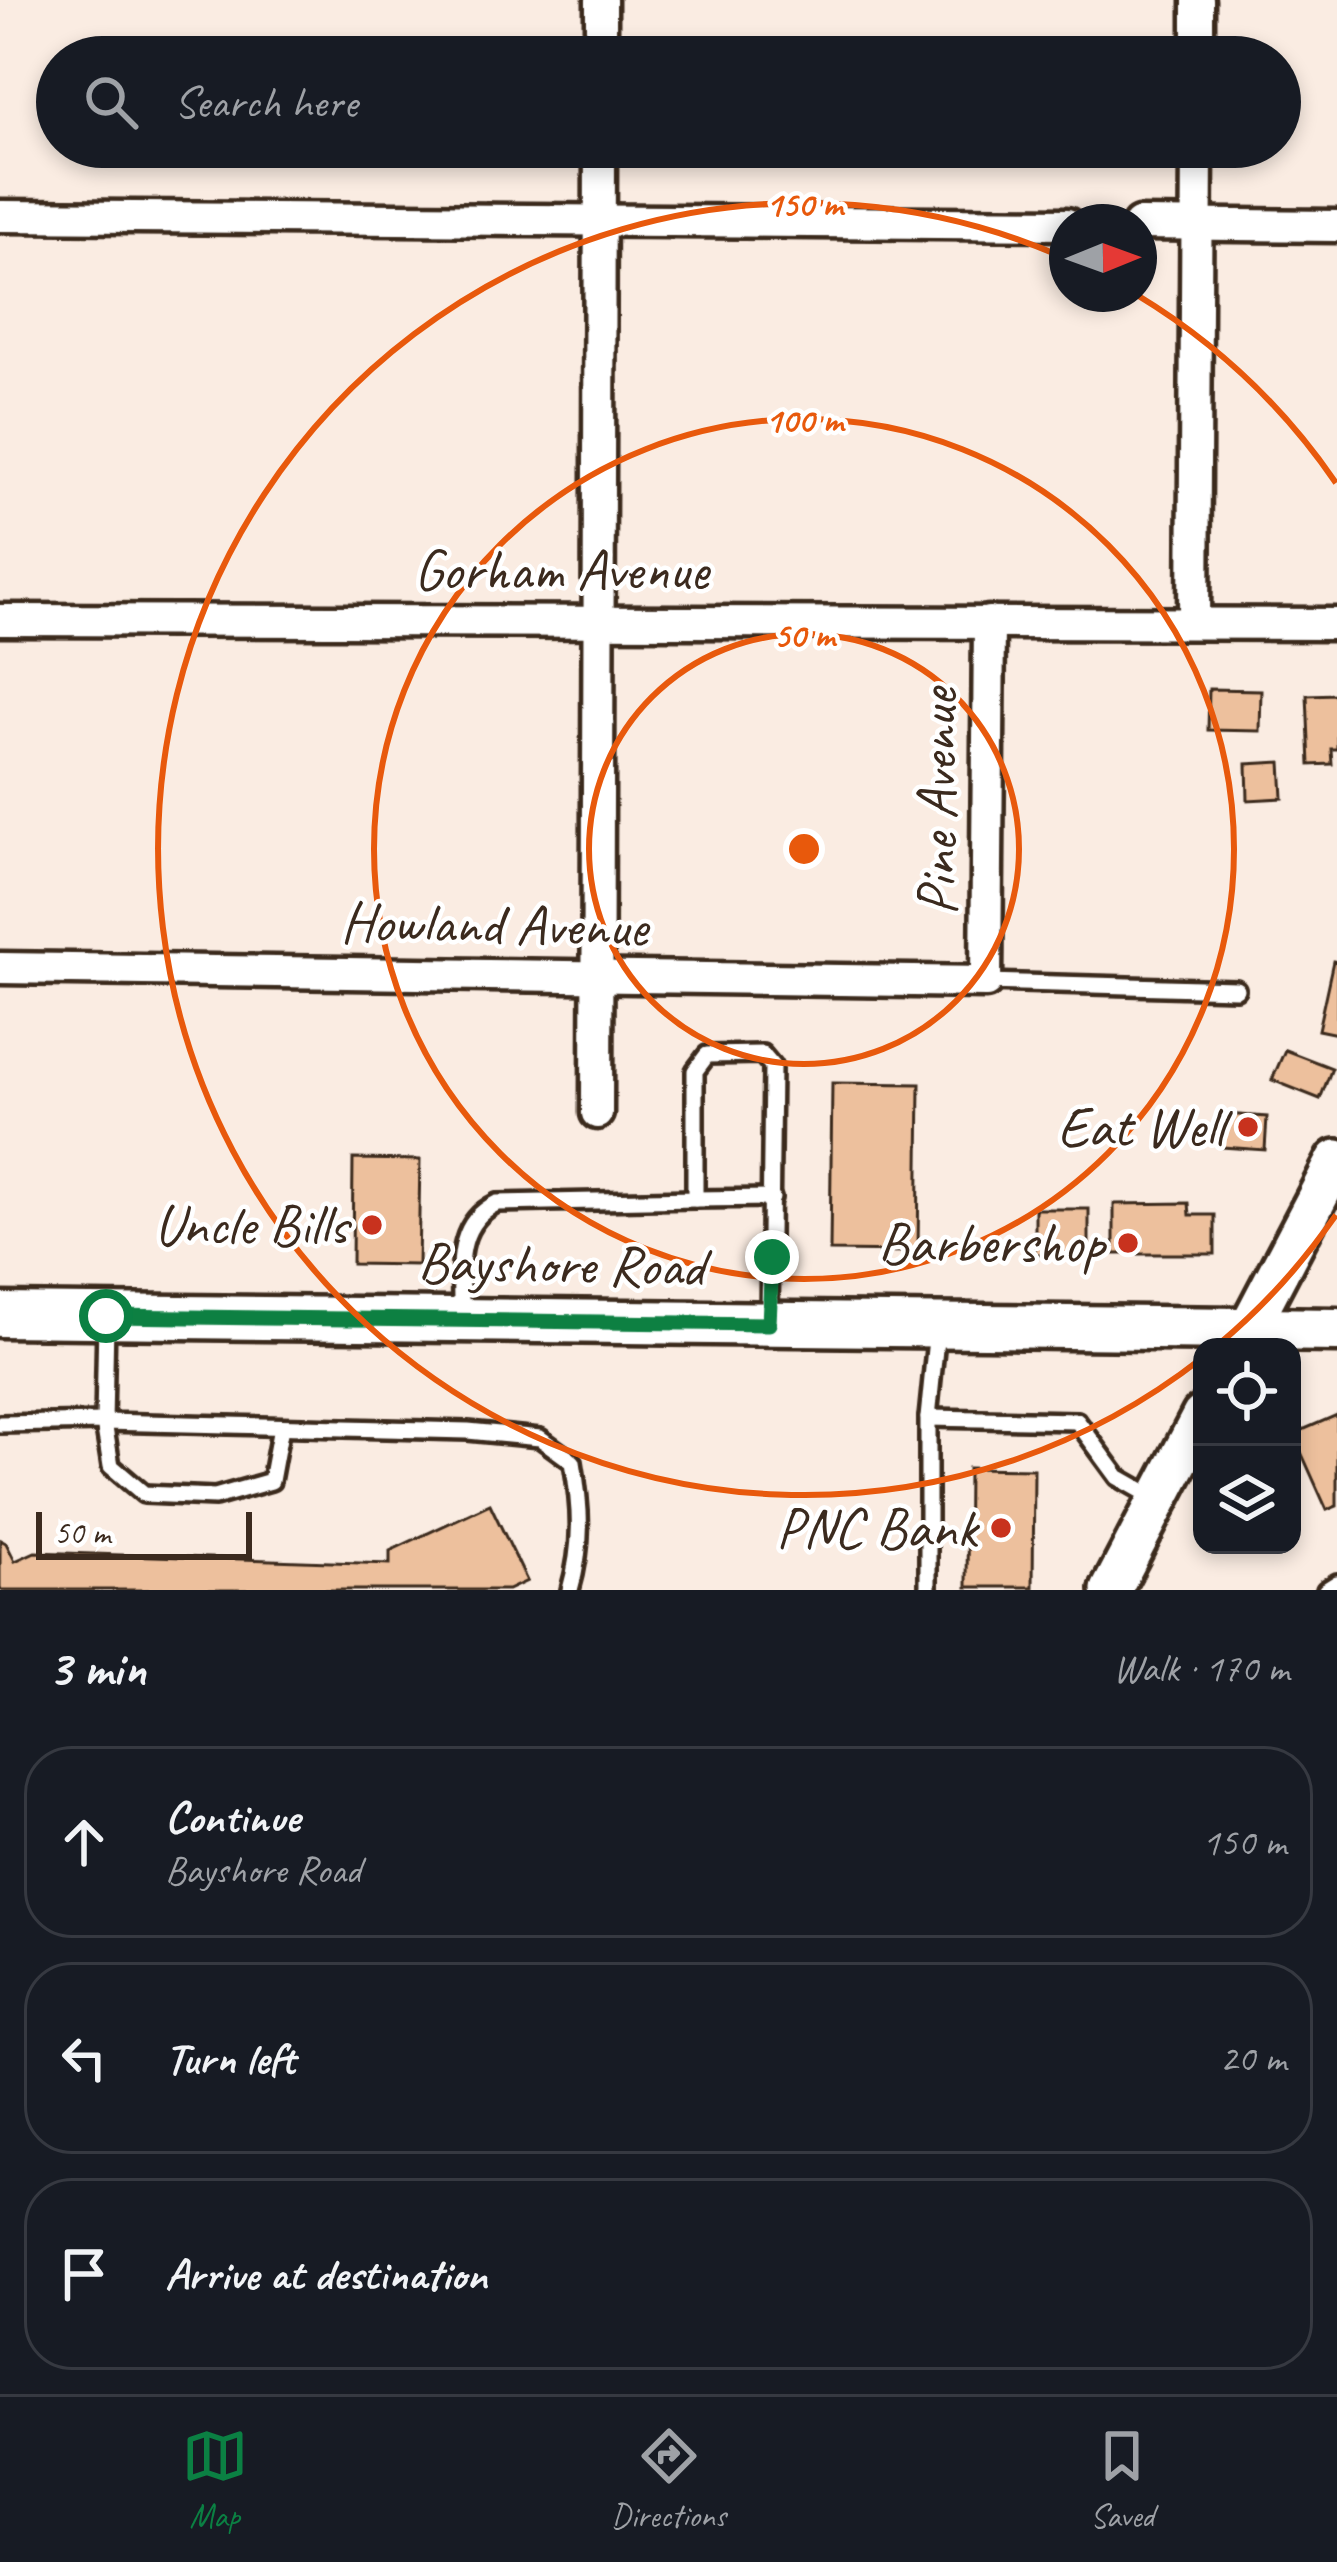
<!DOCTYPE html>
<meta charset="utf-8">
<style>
body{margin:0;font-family:Caveat,sans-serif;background:#242831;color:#f1f3f6}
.controls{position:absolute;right:36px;bottom:36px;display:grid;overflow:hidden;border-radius:24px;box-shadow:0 6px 18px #0003}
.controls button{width:108px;height:108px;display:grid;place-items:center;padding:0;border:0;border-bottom:3px solid #363941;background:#171b24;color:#f1f3f6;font:60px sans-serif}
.compass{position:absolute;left:1049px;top:204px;width:108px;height:108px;border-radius:50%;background:#171b24;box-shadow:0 6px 18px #0003;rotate:89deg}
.scale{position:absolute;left:36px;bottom:30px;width:216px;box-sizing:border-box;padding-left:12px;border:6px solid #3b2a1e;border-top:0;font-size:33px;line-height:42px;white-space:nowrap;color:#3b2a1e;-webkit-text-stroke:9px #fff;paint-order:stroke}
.stop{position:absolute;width:36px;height:36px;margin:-27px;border:9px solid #0b8043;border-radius:50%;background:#fff}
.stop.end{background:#0b8043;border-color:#fff;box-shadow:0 3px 12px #0008}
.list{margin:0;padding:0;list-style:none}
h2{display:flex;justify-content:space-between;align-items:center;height:156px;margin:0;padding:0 48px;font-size:51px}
h2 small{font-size:39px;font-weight:400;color:#9ea1a6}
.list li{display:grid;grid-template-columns:78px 1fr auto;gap:36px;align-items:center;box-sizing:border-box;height:192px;margin:0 24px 24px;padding:0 24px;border:3px solid #363941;border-radius:48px}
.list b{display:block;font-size:45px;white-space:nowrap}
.list p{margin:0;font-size:39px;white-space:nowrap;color:#9ea1a6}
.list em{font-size:39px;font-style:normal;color:#9ea1a6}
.icon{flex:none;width:66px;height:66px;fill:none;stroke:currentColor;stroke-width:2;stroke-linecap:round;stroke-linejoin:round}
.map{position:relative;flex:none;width:1337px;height:1590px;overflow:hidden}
.search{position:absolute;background:#171b24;box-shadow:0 6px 18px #0003;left:36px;right:36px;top:36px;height:132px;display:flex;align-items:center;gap:30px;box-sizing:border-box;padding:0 42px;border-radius:66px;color:#9ea1a6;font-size:45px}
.sheet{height:804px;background:#171b24}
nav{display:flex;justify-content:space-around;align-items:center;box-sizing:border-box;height:168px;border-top:3px solid #363941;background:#171b24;font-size:33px;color:#9ea1a6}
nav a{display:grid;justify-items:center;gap:6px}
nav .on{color:#0b8043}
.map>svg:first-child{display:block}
</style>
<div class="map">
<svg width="1337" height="1590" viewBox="0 0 1337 1590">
<rect width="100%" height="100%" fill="#faece2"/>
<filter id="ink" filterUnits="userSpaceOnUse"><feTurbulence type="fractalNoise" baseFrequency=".00833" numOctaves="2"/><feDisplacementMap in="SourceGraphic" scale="24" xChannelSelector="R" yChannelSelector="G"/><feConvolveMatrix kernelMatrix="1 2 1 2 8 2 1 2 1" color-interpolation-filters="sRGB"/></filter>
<g filter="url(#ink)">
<g fill="#edc09d" stroke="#3b2a1e" stroke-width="3">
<path d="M1209 689 1261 690 1260 731 1208 730Z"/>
<path d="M1337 694V749H1331L1332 764 1310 765 1307 695Z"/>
<path d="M1281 762 1283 798 1248 800 1247 764Z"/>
<path d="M1333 961 1337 962V1034L1318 1030Z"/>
<path d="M1285 1050 1332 1068 1320 1099 1272 1080Z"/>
<path d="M832 1083 920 1084 918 1252 830 1251Z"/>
<path d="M1225 1114 1267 1117 1265 1150 1222 1147Z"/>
<path d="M353 1159 420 1160 418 1265 352 1264Z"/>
<path d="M1189 1203 1190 1215H1215V1254H1114V1204Z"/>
<rect x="1035" y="1209" width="54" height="45"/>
<path d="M1337 1415V1506L1327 1510 1293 1434Z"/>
<path d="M968 1468 1034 1469 1033 1587H967Z"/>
<path d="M490 1504 527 1581 508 1590H0V1540L6 1543 15 1561 35 1552 390 1564V1551Z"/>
</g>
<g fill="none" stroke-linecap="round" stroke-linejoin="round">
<g stroke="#3b2a1e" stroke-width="24">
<g id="service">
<path d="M986 982 1236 989"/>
<path d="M695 1199 772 1198"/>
<path d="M461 1315C462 1272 452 1225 497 1203L695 1199V1071L707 1055 762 1054 772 1066 769 1321"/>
<path d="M106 1319 104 1422 468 1431 540 1438 573 1462C581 1508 583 1545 570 1590"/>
<path d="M928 1418 1077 1421 1118 1477 1155 1498"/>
<path d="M0 1424 104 1422 111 1466 144 1494 215 1497 271 1481 281 1427"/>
<path d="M928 1590V1418L937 1329"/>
<path d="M1326 1590 1337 1583"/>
</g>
</g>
<g stroke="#3b2a1e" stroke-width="39">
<g id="minor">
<path d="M601 57V0"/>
<path d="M1198 57V0"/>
<path d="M0 216 1067 224"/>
<path d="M1139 224 1337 226"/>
<path d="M0 620 1337 624"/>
<path d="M1194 623 1197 147"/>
<path d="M0 968 986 982 989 622"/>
<path d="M597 1113 600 147"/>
</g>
</g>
<g stroke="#3b2a1e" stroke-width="48">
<g id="tertiary">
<path d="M1239 1347 1337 1160"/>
<path d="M1111 1590 1202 1416"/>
</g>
</g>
<g stroke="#3b2a1e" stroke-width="51">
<path id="secondary" d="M0 1315 1337 1330"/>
</g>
<use href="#service" stroke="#fff" stroke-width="15"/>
<use href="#minor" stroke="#fff" stroke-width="30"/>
<use href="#tertiary" stroke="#fff" stroke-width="39"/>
<use href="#secondary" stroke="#fff" stroke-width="42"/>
</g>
</g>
<g fill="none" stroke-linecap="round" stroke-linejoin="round" filter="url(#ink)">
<path stroke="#0b8043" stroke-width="15" d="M106 1316 769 1324 772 1257"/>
</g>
<g fill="none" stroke="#e8590c" stroke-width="6">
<circle cx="804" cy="849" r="215"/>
<circle cx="804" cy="849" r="430"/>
<path d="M1336 1215A646 646 0 0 1 1219 1344M1202 1358A646 646 0 1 1 1067 259M1137 295A646 646 0 0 1 1336 483"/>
</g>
<g fill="#c8321e" stroke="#fff" stroke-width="4.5">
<circle cx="1248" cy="1127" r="12"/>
<circle cx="372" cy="1225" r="12"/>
<circle cx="1128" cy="1243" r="12"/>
<circle cx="1001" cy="1528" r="12"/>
</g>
<g text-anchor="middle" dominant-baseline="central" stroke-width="9" stroke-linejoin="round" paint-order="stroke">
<g font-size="57" fill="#3b2a1e" stroke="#fff">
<text x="561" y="570">Gorham Avenue</text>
<text transform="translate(937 802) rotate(-90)">Pine Avenue</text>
<text transform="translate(494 924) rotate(1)">Howland Avenue</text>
<text transform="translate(561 1264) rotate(1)">Bayshore Road</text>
</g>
<g font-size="57" fill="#3b2a1e" stroke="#fff" text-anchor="end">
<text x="1224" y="1127">Eat Well</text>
<text x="348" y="1225">Uncle Bills</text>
<text x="1104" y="1243">Barbershop</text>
<text x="977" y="1528">PNC Bank</text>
</g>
</g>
<circle cx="804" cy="849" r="18" fill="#e8590c" stroke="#fff" stroke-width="6"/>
<g font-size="36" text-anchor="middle" font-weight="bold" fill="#e8590c" stroke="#fff" stroke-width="9" stroke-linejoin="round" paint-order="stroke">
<text x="804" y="216">150 m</text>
<text x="804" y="432">100 m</text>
<text x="804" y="647">50 m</text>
</g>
</svg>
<div class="controls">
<button><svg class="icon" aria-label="locate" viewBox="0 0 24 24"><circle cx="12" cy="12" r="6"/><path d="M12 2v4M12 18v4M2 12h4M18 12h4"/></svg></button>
<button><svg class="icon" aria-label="layers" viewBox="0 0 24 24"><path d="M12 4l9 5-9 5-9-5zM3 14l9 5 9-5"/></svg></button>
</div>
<svg class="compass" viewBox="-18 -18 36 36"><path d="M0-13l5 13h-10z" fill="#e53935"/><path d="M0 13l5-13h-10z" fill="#9ea1a6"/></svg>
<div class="scale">50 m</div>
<div class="stop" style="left:106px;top:1316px"></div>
<div class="stop end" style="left:772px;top:1257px"></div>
<div class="search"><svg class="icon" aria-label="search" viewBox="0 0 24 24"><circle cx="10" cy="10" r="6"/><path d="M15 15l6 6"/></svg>Search here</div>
</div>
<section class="sheet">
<h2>3 min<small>Walk · 170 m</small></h2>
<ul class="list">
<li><svg class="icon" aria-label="ahead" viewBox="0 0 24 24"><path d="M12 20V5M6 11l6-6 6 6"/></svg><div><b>Continue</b><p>Bayshore Road</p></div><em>150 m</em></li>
<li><svg class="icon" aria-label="left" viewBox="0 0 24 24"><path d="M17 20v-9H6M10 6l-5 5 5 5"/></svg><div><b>Turn left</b></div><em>20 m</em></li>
<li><svg class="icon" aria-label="arrive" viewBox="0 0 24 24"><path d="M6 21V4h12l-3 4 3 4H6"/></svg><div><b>Arrive at destination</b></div></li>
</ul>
</section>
<nav>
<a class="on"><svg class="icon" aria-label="map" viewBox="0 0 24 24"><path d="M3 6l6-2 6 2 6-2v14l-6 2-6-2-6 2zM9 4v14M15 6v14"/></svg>Map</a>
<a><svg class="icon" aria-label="directions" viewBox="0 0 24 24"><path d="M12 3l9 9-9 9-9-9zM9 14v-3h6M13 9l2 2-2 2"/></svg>Directions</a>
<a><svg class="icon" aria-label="saved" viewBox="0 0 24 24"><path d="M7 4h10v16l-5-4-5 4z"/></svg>Saved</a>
</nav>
